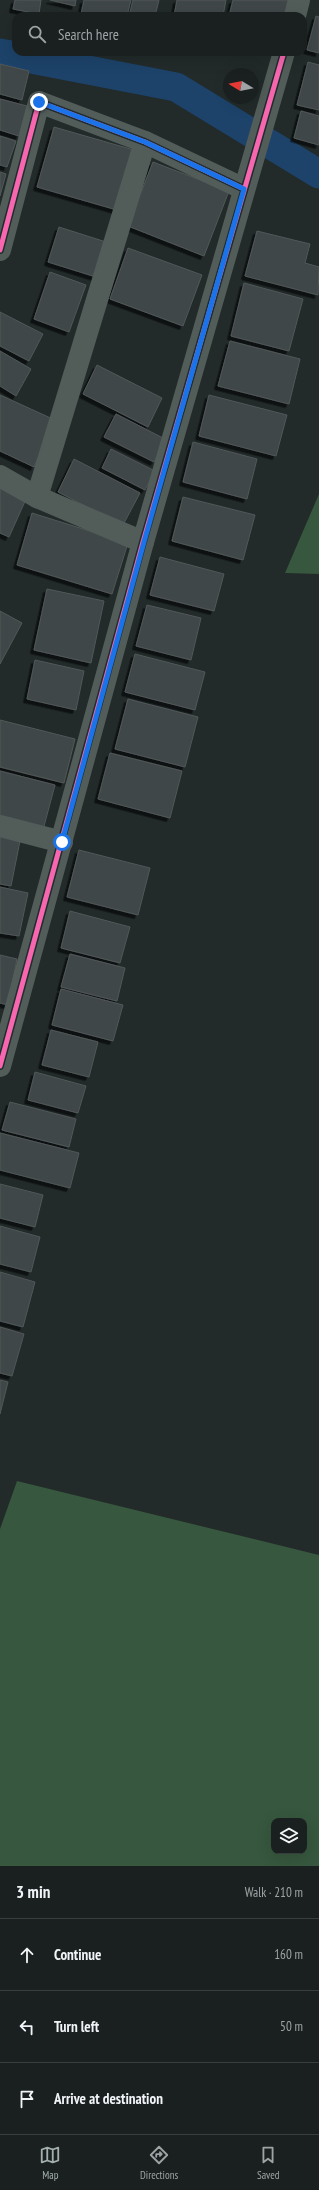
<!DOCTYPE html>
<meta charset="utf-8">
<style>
body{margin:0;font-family:"PT Sans Narrow",sans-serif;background:#232829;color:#f1f3f6}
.controls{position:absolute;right:12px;bottom:12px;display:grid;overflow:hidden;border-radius:8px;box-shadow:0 4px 16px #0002}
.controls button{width:36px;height:36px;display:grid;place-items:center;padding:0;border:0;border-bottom:1px solid #383e3e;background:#1a2020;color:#f1f3f6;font:20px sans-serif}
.compass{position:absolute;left:223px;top:68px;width:36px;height:36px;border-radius:50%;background:#1a2020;box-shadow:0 4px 16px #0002;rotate:280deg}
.stop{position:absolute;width:12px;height:12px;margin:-9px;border:3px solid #1a73e8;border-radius:50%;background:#fff}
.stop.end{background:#1a73e8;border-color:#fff;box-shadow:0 1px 4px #0008}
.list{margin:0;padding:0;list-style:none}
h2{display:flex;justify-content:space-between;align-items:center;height:52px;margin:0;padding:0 16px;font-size:17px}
h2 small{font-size:13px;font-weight:400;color:#9fa3a5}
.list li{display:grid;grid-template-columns:26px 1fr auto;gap:12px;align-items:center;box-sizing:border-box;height:72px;padding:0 16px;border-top:1px solid #383e3e}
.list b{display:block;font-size:15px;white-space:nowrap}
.list em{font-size:13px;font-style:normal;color:#9fa3a5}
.icon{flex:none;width:22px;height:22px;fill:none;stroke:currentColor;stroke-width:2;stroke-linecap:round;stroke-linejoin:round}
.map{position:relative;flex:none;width:319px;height:1866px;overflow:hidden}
.search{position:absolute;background:#1a2020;box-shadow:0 4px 16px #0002;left:12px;right:12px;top:12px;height:44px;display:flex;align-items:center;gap:10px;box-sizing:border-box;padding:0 14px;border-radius:12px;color:#9fa3a5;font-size:15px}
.sheet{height:268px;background:#1a2020}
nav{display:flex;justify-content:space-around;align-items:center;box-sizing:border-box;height:56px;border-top:1px solid #383e3e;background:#1a2020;font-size:11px;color:#9fa3a5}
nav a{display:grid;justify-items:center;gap:2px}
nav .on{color:#a6afaf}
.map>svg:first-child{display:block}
</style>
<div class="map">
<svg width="319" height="1866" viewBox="0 0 319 1866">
<defs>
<filter id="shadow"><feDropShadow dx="-3.5" dy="3.5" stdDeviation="0" flood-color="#0009"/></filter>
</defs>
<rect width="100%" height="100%" fill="#222a2a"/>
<g fill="#37573e" fill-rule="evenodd">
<path d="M319 494V574L285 573Z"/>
<path d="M17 1481 319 1555V1866H0V1529ZM274 1821H304V1851H274Z"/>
</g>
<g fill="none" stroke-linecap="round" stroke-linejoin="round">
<path stroke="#1d436a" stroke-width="29" d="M0 53 176 87 319 174"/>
</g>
<g fill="#404648" stroke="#515859" filter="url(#shadow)">
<path d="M15 0H41L39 14 13 9Z"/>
<path d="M50 0H76L75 6Z"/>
<path d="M84 0H131L127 16 81 14Z"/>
<path d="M133 0H159L155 16H129Z"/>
<path d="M177 0H226L223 16H174Z"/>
<path d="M233 0H292L288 16H229Z"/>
<path d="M316 16 319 17V53L307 50Z"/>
<path d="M308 62 319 65V110L297 105Z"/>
<path d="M0 64 29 71 22 100 0 94Z"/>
<path d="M0 99 27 106 19 136 0 130Z"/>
<path d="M301 111 319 116V145L294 138Z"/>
<path d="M54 127 134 150 117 210 37 187Z"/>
<path d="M0 136 16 141 7 167 0 165Z"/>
<path d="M153 162 229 191 204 256 128 226Z"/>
<path d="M0 172 6 174 0 196Z"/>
<path d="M59 227 106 242 96 277 48 262Z"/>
<path d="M257 231 310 244 305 263 319 267 318 295 245 276Z"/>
<path d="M128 248 202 275 183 326 110 299Z"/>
<path d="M50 272 86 285 69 332 34 319Z"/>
<path d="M244 283 303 299 289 351 231 336Z"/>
<path d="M0 312 43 334 29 361 0 346Z"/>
<path d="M230 341 300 359 289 404 218 386Z"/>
<path d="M0 351 31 369 16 396 0 386Z"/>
<path d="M97 365 162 398 148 427 83 394Z"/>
<path d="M0 395 55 420 34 467 0 451Z"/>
<path d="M209 395 287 415 276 456 199 436Z"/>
<path d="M116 414 165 439 154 462 104 437Z"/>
<path d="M193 442 257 459 247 499 183 482Z"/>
<path d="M111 449 155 471 145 490 102 468Z"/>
<path d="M74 459 140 493 123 525 58 492Z"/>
<path d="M0 485 27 497 9 537 0 533Z"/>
<path d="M183 497 255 515 243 560 172 541Z"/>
<path d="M32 513 128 543 112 594 17 565Z"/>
<path d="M160 557 224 574 214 611 150 595Z"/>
<path d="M47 589 104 601 91 663 34 650Z"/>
<path d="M147 605 201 618 191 660 136 646Z"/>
<path d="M0 611 22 623 0 664Z"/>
<path d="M135 654 205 672 195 710 125 692Z"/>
<path d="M35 660 84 671 76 710 27 699Z"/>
<path d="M128 699 198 717 185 767 115 749Z"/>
<path d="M0 720 75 739 64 783 0 767Z"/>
<path d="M110 753 182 771 170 818 98 799Z"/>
<path d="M0 771 55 785 43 830 0 820Z"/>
<path d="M0 832 21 836 11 886 0 884Z"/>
<path d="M79 850 150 868 138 915 67 897Z"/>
<path d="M0 887 28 893 19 936 0 933Z"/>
<path d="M70 911 130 927 120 963 61 948Z"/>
<path d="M70 954 125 968 117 1001 61 987Z"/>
<path d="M0 955 17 959 8 1005 0 1003Z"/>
<path d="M61 989 123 1005 113 1041 52 1025Z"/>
<path d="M51 1030 98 1042 89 1077 42 1065Z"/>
<path d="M35 1072 86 1086 78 1113 28 1100Z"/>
<path d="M10 1102 76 1119 69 1147 2 1130Z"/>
<path d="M0 1133 79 1153 70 1188 0 1170Z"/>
<path d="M0 1184 43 1195 35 1227 0 1218Z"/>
<path d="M0 1226 40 1237 31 1272 0 1264Z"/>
<path d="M0 1272 35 1282 23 1327 0 1321Z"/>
<path d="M0 1327 24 1334 12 1376 0 1373Z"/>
<path d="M0 1380 8 1382 0 1414Z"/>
</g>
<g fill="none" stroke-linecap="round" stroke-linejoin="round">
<g stroke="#525d5a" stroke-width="22">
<path d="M295 16 299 0"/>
<path d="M0 250 39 102 145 142 244 189"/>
<path d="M0 476 37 497 143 542"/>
<path d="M37 497 145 142"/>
<path d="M0 826 62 842"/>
<path d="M0 1066 143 542 284 52"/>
</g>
<g stroke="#1f2d2e" stroke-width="8">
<g id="cycleway">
<path d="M0 250 39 102 145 142 244 189"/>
<path d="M0 1066 143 542 284 52"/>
</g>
</g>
<use href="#cycleway" stroke="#f766af" stroke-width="5"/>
</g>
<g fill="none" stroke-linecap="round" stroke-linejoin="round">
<path stroke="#1a73e8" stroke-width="5" d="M39 102 145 142 244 189 144 542 62 842"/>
</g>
</svg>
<div class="controls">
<button><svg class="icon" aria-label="layers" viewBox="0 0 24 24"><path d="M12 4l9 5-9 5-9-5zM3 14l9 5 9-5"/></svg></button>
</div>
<svg class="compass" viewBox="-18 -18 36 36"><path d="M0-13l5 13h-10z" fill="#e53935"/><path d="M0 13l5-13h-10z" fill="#9fa3a5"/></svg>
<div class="stop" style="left:62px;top:842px"></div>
<div class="stop end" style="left:39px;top:102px"></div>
<div class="search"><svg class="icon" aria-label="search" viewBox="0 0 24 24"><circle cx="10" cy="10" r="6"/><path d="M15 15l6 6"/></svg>Search here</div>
</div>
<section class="sheet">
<h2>3 min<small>Walk · 210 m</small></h2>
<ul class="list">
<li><svg class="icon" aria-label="ahead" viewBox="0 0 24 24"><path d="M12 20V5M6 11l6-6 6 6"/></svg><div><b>Continue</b></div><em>160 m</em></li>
<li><svg class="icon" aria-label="left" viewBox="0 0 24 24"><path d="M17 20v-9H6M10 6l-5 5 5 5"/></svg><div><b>Turn left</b></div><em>50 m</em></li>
<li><svg class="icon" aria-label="arrive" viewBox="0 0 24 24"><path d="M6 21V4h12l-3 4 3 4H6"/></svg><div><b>Arrive at destination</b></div></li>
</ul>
</section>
<nav>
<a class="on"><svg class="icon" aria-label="map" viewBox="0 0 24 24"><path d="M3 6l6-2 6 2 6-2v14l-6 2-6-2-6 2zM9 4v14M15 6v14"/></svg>Map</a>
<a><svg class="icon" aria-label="directions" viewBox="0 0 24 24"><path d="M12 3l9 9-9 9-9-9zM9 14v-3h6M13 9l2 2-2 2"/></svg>Directions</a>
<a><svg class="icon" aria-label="saved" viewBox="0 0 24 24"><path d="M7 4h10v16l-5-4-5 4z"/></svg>Saved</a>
</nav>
